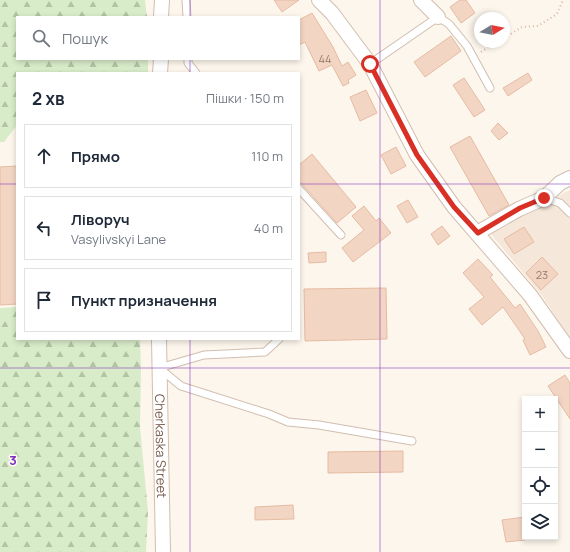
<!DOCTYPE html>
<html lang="uk">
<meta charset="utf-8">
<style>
body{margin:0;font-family:Manrope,sans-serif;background:#f2f2f3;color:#1f2937}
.controls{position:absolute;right:12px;bottom:12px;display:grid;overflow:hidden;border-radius:0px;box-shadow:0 2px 6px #0003}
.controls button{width:36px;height:36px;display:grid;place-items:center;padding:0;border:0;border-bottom:1px solid #e0e1e3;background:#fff;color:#1f2937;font:20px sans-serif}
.compass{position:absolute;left:474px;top:12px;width:36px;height:36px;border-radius:50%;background:#fff;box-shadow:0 2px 6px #0003;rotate:80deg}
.stop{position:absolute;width:12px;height:12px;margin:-9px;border:3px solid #d93025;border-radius:50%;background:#fff}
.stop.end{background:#d93025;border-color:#fff;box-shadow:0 1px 4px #0008}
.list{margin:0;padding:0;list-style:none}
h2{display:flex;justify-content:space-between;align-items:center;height:52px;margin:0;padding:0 16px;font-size:17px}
h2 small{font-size:13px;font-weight:400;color:#747a83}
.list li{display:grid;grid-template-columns:26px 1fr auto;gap:12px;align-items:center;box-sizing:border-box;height:64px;margin:0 8px 8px;padding:0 8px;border:1px solid #e0e1e3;border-radius:0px}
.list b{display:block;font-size:15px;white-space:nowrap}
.list p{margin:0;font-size:13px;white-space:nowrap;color:#747a83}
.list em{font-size:13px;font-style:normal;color:#747a83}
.icon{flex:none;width:22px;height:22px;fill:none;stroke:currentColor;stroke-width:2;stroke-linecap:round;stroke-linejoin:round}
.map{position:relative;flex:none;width:570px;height:552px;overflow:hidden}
.search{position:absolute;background:#fff;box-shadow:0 2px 6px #0003;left:16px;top:16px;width:284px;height:44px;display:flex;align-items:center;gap:10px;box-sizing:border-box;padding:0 14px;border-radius:0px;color:#747a83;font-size:15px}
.panel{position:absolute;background:#fff;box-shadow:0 2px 6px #0003;left:16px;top:72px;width:284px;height:268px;border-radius:0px}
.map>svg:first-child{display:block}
</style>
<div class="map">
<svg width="570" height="552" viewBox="0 0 570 552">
<defs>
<pattern id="forest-firs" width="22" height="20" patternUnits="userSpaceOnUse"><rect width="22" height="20" fill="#d8ecc9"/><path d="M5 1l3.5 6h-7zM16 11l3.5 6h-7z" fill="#b4c2a5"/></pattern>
</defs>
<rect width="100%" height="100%" fill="#fdf6ec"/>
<path fill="#f5e8da" d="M570 190V339L543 297 491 234 523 213Z"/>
<g fill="url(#forest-firs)">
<path d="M0 0H145L147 17H17V59H148V73H17V125L4 142H0Z"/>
<path d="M17 307V339H140L141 369 140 427 148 512 146 552H0V308Z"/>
</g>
<g fill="#f3d5c3" stroke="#e6bba3">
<path d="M274 0H299L282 12Z"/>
<path d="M460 0H466L475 13 461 23 450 7Z"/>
<path d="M312 13 333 47 342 66 348 62 356 75 348 80 349 83 343 86 332 65 319 71 305 42 299 45V20Z"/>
<path d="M451 36 461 51 425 77 414 62Z"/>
<path d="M528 73 532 80 508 96 503 88Z"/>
<path d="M464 78 485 110 474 117 453 85Z"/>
<path d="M366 90 377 113 360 121 350 97Z"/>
<path d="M498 123 508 133 499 140 491 131Z"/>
<path d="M470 136 509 205 489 216 450 147Z"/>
<path d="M396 147 406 166 391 174 381 155Z"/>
<path d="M312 154 356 207 337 223 299 181V165Z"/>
<path d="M17 166V304L0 305V167Z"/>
<path d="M408 200 418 217 407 223 397 206Z"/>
<path d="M364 206 376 221 379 218 391 233 353 262 342 248 364 230 352 216Z"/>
<path d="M442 226 450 236 438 245 431 234Z"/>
<path d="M524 227 534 242 514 254 504 239Z"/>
<path d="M326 252V262L309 263 308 253Z"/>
<path d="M542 257 558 274 541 290 526 273Z"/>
<path d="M478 259 493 275 490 277 515 308 520 304 538 331 546 347 530 355 523 340 525 339 503 307 482 325 469 309 484 297 463 273Z"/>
<path d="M386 288 387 339 305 341 304 289Z"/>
<path d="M565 375 570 383V419L548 386Z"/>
<path d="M403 451V472L328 473V452Z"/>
<path d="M293 505 294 519 255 520V507Z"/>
<path d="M525 517V540L506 542 502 520Z"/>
</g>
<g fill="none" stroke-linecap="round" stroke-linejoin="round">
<g stroke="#d1beb0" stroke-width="9">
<g id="lane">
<path d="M186 0 187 17"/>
<path d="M188 59V63L196 73"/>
<path d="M370 64 438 17 449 24 467 46 490 88"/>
<path d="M299 189 341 235"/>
<path d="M544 198 560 203 570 213"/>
<path d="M159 368 181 386 269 414 288 422 319 425 412 441"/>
<path d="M159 368 204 355 265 352 279 339"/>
</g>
</g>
<g stroke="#d1beb0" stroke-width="16">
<g id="street">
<path d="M319 0 332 13 370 64 417 155 454 207 530 295 570 351"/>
<path d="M421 0 438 17"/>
<path d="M161 17 162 0"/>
<path d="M160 73 161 59"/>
<path d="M477 233 519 209 544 198 560 183 570 178"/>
<path id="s1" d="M159 339 163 552"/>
</g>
</g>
<g stroke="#d9b8a5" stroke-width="2" stroke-dasharray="1 3" stroke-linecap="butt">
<path d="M504 38 522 27 538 26 557 14 563 0"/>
<path d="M481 52 497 42"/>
</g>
<use href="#lane" stroke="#fff" stroke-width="7"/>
<use href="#street" stroke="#fff" stroke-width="14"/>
</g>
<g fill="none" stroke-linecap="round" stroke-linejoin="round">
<path stroke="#d93025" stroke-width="5" d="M370 64 417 155 454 207 478 233 520 208 544 198"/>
</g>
<path fill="none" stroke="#7b2cbf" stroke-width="1" stroke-opacity="0.55" d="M190 0V17M380 0V552M190 59V73M0 184H17M299 184H570M190 339V552M0 368H570"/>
<g text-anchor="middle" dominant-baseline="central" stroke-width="3" stroke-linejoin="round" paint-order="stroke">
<g font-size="11" fill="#987a6a">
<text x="325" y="58">44</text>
<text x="542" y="274">23</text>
</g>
<g font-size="13" fill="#7a5c4d" stroke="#fffaf3">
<text stroke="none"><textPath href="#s1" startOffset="107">Cherkaska Street</textPath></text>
</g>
</g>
<g font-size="13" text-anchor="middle" font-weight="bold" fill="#7b2cbf" stroke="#fffaf3" stroke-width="3" stroke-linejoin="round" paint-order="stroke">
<text x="13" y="465">3</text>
</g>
</svg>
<div class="controls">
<button>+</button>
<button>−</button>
<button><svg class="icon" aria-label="locate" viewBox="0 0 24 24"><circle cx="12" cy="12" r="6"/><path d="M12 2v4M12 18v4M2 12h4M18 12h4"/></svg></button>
<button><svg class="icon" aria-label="layers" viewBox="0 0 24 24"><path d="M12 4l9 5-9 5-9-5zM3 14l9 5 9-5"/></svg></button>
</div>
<svg class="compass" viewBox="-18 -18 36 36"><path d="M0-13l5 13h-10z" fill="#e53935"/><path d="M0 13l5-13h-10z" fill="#747a83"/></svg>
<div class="stop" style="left:370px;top:64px"></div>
<div class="stop end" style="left:544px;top:198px"></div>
<div class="search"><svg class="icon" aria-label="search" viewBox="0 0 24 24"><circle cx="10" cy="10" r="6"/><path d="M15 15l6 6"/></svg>Пошук</div>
<section class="panel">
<h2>2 хв<small>Пішки · 150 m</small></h2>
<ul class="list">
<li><svg class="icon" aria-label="ahead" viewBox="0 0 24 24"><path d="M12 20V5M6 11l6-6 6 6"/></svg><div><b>Прямо</b></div><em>110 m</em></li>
<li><svg class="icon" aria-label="left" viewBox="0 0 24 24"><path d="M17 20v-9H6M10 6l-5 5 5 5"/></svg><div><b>Ліворуч</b><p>Vasylivskyi Lane</p></div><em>40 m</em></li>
<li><svg class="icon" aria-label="arrive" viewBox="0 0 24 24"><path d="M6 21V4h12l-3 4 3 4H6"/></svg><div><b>Пункт призначення</b></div></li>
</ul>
</section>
</div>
